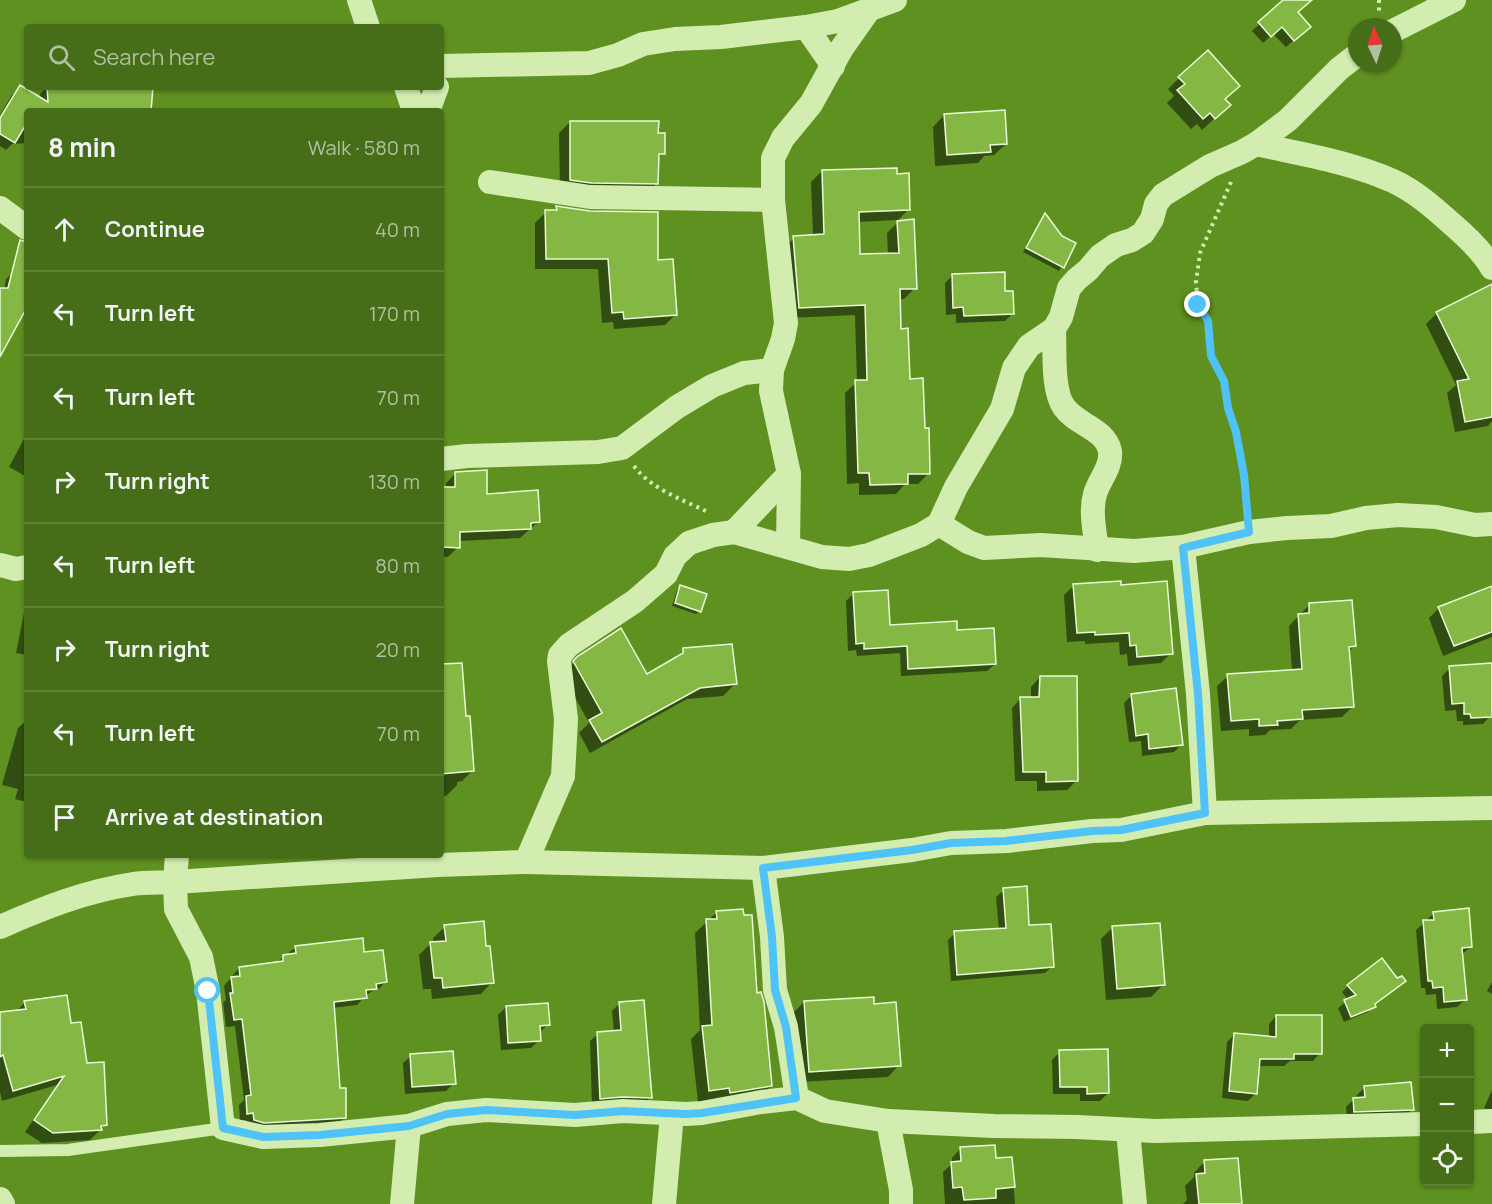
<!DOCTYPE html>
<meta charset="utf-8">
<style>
body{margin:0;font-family:Manrope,sans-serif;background:#4d7221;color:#f1f3f6}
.controls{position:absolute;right:18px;bottom:18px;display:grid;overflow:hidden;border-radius:6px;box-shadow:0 2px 4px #0004}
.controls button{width:54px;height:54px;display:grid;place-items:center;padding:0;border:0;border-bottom:2px solid #5e8037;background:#466d18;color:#f1f3f6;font:30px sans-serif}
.compass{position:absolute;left:1348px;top:18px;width:54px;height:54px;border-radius:50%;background:#466d18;box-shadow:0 2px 4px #0004;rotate:356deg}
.stop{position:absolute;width:18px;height:18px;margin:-14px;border:4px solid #4fc3f7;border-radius:50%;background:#fff}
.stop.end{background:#4fc3f7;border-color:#fff;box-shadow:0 2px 6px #0008}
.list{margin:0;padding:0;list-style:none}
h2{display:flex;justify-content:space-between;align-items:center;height:78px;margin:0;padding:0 24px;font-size:26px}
h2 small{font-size:20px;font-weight:400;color:#b0c0a2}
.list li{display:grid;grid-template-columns:39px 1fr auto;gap:18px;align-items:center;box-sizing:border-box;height:84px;padding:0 24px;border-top:2px solid #5e8037}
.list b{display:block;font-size:22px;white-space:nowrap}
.list em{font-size:20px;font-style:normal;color:#b0c0a2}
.icon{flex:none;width:33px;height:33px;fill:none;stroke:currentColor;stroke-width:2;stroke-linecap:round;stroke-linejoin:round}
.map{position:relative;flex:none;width:1492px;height:1204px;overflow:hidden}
.search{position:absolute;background:#466d18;box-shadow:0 2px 4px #0004;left:24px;top:24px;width:420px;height:66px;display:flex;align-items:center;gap:15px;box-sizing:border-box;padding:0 21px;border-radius:6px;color:#b0c0a2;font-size:22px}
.panel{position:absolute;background:#466d18;box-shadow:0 2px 4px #0004;left:24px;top:108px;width:420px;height:750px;border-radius:6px}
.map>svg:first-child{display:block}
</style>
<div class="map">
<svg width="1492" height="1204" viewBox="0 0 1492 1204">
<rect width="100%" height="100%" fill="#5e9120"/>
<g fill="#0007">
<path d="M1285 0H1297V13L1301 34 1286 47 1273 34 1263 43 1252 31Z"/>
<path d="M1179 78 1224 100 1229 105 1202 130 1197 124 1191 129 1167 103 1174 96 1168 89Z"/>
<path d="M20 87 40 99V94L47 87H121L150 111H27V143L12 144 6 150 0 146V115L12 95Z"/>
<path d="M944 115 1006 144 994 155 984 156 978 163 935 166 933 127Z"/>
<path d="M570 122 657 134 663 153 657 159V183L646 194 560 190 559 133Z"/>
<path d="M822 171 896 175 909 209 898 220 857 222 859 256 888 255 887 233 898 222 915 288 904 299H899L900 330 908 380 929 473 918 484H905L896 494 859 495V483L847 484 845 393 857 382 855 315 788 318 783 249 794 238 813 236 811 182Z"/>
<path d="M557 208 657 261 676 314 665 325 614 329 613 322 602 323 598 269H535V223L546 212H553Z"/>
<path d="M1042 218 1061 237 1074 244 1059 271 1023 252Z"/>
<path d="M13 273 27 276V300L0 346V289H4L6 279Z"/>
<path d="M953 275 1004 293 1012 314 1005 321 956 323V314L946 315 945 283Z"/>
<path d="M1492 286V421L1488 426 1455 432 1447 393 1456 385 1426 324 1436 314Z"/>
<path d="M27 433V477L9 467Z"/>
<path d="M456 473 485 495 538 522 520 538 458 541V547L448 557H441V489H446V483Z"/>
<path d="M1074 585 1171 653 1161 663 1128 666 1127 654 1120 655 1119 642 1085 644V641L1067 642 1064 595Z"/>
<path d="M1492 585V637L1443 656 1429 618 1439 608 1489 588Z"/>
<path d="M681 587 700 611 696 614 672 606 677 590Z"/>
<path d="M853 594 889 627 956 631 995 664 987 671 901 676 900 653 857 656 856 650 848 651 846 601Z"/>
<path d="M27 598V655L16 653Z"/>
<path d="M1309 605 1354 646 1348 652 1353 706 1342 717 1300 720 1291 729 1270 730 1265 735 1249 736V729L1221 731 1217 686 1228 676 1292 671 1289 626Z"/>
<path d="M684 650 735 684 723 696 687 699 590 753 579 733 589 723 563 675 567 670 579 657 646 676 673 660Z"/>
<path d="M441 665 464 718 472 771 462 781 457 782V785L446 796H441Z"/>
<path d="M1492 665 1490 716 1483 724 1463 725V721H1457L1456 710 1445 711 1442 676 1450 668Z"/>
<path d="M1040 677 1076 781 1067 790 1037 791V781H1015L1012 708 1021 698H1031V687Z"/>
<path d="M1132 695 1181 745 1174 752 1142 756 1141 741 1129 742 1124 703Z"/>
<path d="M27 720V802L15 799 18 789 2 785 18 728Z"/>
<path d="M1004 890 1053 966 1045 973 951 981 948 940 955 933 999 930 996 897Z"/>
<path d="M717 912 756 994 771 1086 759 1098 698 1102 691 1039 700 1030 695 933Z"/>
<path d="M1434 913 1471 947 1461 955 1465 1000 1457 1007 1437 1009 1436 994 1426 995 1425 988H1421L1416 930Z"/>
<path d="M445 927 485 947 492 982 481 994 432 999 431 989H423L419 955 431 943H434L433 938Z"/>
<path d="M1113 927 1163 985 1151 997 1106 1000 1101 939Z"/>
<path d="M296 947 363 954 385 982 378 990H374L365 996 357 1005 332 1008 338 1089 345 1117 337 1125 247 1128 246 1120 240 1121 239 1105 244 1100 235 1026 226 1027 223 1002 226 1000 224 986 239 968 276 963Z"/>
<path d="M1492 982V994L1487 991Z"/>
<path d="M1348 986 1397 987 1374 1005 1368 1012 1344 1022 1338 1008 1348 1000 1342 992Z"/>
<path d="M25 1002 69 1024 106 1124 90 1140 42 1143 25 1132 57 1085 2 1101 0 1092V1017L16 1012Z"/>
<path d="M804 1002 873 1005 899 1065 888 1077 798 1082 793 1013Z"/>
<path d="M620 1003 650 1098 642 1105 592 1106 590 1041 598 1034 614 1032 612 1011Z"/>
<path d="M506 1007 548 1025 538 1033 539 1040 531 1048 501 1050 498 1015Z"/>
<path d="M1276 1016 1320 1053 1313 1061H1290L1284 1066H1258L1256 1093 1248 1101 1222 1098 1227 1042 1235 1034 1269 1037V1024Z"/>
<path d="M1060 1052 1108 1093 1100 1101H1080V1094H1053L1052 1060Z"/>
<path d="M411 1056 454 1083 446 1091 405 1094 403 1063Z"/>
<path d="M1365 1087 1412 1109 1405 1117 1347 1119 1346 1107 1354 1099H1357V1095Z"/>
<path d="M1492 1090V1111L1484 1108Z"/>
<path d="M960 1149 995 1159 1011 1158 1015 1204H945L943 1172 952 1164V1158Z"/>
<path d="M1205 1161 1240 1204H1183L1187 1200 1185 1186 1194 1177V1173Z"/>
</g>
<g fill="#85b745" stroke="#eafad7" stroke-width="1.5">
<path d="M1283 0H1312L1298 12 1311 27 1294 41 1282 27 1271 37 1258 22Z"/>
<path d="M1208 50 1240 86 1225 99 1231 105 1215 119 1210 113 1203 119 1177 90 1185 84 1178 77Z"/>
<path d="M20 85 48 102 47 87H153L151 111H27V123L15 143 0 134V118Z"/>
<path d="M1005 110 1007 144 990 145 991 152 947 155 944 114Z"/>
<path d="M570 121H659L658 133H665V154H659L658 184 591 183 570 180Z"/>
<path d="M897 168V174L909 173 910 210 859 212 860 254 899 253 897 221 914 219 917 289H900L901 329 908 328 910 379 923 378 925 428H929L930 474H908V484L870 485 869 473H858L855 380H867L865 305 799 308 793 236 824 234 822 170Z"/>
<path d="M556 206 590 211 658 212V260L673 259 677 315 624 319 623 312 612 313 608 259H546L545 210H557Z"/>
<path d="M1045 213 1062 236 1076 243 1064 268 1026 248Z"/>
<path d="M20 240 27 242V307L0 357V288H8Z"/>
<path d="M1005 272V291H1013L1014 314 964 316 963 307 953 308 952 274Z"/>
<path d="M1492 284V417L1465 422 1457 381 1469 379 1436 312Z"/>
<path d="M487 470V494L538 490 540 522 531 523V529L460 532V548L441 547V487H455V472Z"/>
<path d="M1121 581V585L1167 581 1173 654 1137 657 1136 645 1130 646 1129 633 1095 635V632L1077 633 1073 584Z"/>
<path d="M680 585 707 594 701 612 675 603Z"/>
<path d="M1492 586V632L1454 646 1438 607Z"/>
<path d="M888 590 890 625 957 621V630L994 628 996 664 908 669 907 646 864 649V643L856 644 853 592Z"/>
<path d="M1352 600 1356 646 1349 647 1354 707 1302 710 1303 719 1277 721 1278 725 1259 726V719L1231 721 1227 674 1302 669 1298 614 1309 613V603Z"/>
<path d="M621 628 647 674 683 653V648L732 644 737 684 700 688 602 742 589 720 602 713 573 661 578 656Z"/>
<path d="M462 663 466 716H470L474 771 441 774V664Z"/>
<path d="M1492 663V717L1471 718 1470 714H1464V703L1452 704 1449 666Z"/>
<path d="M1040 676H1077L1078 781 1046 782V772H1023L1020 697H1039Z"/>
<path d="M1176 688 1183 745 1149 749 1148 734 1136 736 1131 694Z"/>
<path d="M1027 886 1029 925 1051 924 1054 967 957 975 954 931 1006 928 1003 888Z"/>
<path d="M1469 908 1472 947 1462 948 1467 1000 1444 1002 1443 987 1433 988 1432 981H1428L1423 920H1434L1433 912Z"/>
<path d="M743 909 744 915H752L757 993 761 992 764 1002 772 1086 730 1093 729 1088 709 1091 702 1026 712 1025 706 919H717L716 911Z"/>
<path d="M484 921 486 946H490L494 983 443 988 442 978H434L430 942 446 941 444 925Z"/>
<path d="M1160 923 1165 985 1117 989 1112 926Z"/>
<path d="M363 938 364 952 383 950 387 982 376 984 377 989 366 990 367 998 334 1002 340 1088H346V1118L264 1123 254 1120 253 1113 247 1114 246 1096 251 1095 242 1019 234 1020 230 993H233L231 977 240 976 239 967 283 961V955L296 953 295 946Z"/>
<path d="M1382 958 1397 978 1402 976 1406 981 1375 1004 1376 1007 1351 1017 1344 1000 1356 995 1347 985Z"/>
<path d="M67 995 71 1023 81 1022 87 1063 104 1062 107 1125 101 1126 102 1130 53 1133 34 1120 64 1076 13 1091 3 1055 0 1057V1012L26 1009 24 1001Z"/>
<path d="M874 997V1004L896 1002 901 1066 809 1072 804 1001Z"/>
<path d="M644 1000 652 1098 622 1097 600 1099 597 1032 621 1030 619 1002Z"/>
<path d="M548 1003 550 1025 540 1026 541 1041 508 1043 506 1006Z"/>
<path d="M1276 1015H1322V1054H1294V1059H1260L1257 1094 1229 1091 1234 1033 1276 1037Z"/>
<path d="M1108 1049 1109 1093 1087 1094V1087H1060L1059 1050Z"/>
<path d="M453 1051 456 1084 412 1087 410 1054Z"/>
<path d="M1411 1082 1414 1110 1354 1112 1353 1098 1365 1097 1364 1086Z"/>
<path d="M995 1145 996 1158 1012 1157 1015 1187 996 1189V1198L964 1200 962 1187 953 1188 951 1162 961 1161 960 1147Z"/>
<path d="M1238 1158 1242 1204H1199L1196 1174 1205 1173 1204 1160Z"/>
</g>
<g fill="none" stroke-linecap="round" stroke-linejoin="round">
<g stroke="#d3edb1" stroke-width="4" stroke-dasharray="3 4.5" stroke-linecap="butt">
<path d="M1379 0V14"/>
<path d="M1231 182 1200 253 1196 282 1198 305 1207 321 1211 355 1224 381 1228 408 1236 432 1244 475 1247 511"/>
<path d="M634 466C651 489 683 500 708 512"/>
</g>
<path stroke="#d3edb1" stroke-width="12" d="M0 1151 68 1150 223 1128"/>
<g stroke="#d3edb1" stroke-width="24">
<path d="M359 0 368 27"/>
<path d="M806 27 833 66"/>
<path d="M1393 31 1454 0"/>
<path d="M441 66 589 63 618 55 643 44 675 39 721 37 806 27 838 21 895 0"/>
<path d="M406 87 414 111"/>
<path d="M428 111 437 87"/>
<path d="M1256 144C1301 154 1351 162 1393 181 1415 191 1434 208 1452 224 1467 237 1483 252 1492 268"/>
<path d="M490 182 590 197 773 200"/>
<path d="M0 208 27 228"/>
<path d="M1054 329C1055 350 1052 391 1064 407 1076 425 1105 428 1110 451 1112 467 1099 480 1095 494 1090 512 1095 532 1097 550"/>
<path d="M441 459 467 456 598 452 622 448 677 407 712 386 744 373 772 370"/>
<path d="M939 524 968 542 984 548 1041 545 1134 551 1183 547 1249 532 1287 528 1331 526 1366 518 1398 515 1436 517 1475 525 1492 524"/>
<path d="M734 532 789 474"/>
<path d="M788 547 789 474 771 391 772 370 783 339 786 323 773 200V158L783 138 811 104 842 48 868 11"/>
<path d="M1183 547 1198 694 1205 813"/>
<path d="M0 565 16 569 27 567"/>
<path d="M177 855 175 882 176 909 201 957 208 991 223 1128 263 1137 320 1135 409 1126 447 1114 486 1110 575 1115 623 1111 686 1114 702 1113 761 1102 797 1098 825 1111 888 1121 994 1126 1077 1127 1155 1131 1424 1124"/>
<path d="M526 862 763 868 912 850 951 843 1007 841 1092 831 1121 830 1205 813 1492 808"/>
<path d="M763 868 772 937 775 990 786 1027 797 1098"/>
<path d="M0 927C43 908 86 891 133 884 146 882 161 883 175 882L438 865 526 862 563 776 566 719 559 661 560 655 569 645 635 601 666 574 675 556 689 543 713 535 734 532 822 557 849 559 869 555 921 535 939 524 956 487 1002 409 1014 368 1029 346 1054 329 1061 317 1069 288 1077 279 1088 270 1100 256 1116 245 1132 240 1143 233 1152 219 1156 204 1163 195 1210 166 1242 152 1256 144 1288 120 1339 69 1357 55"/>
<path d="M888 1121 901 1190V1204"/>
<path d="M1470 1122 1492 1121"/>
<path d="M1128 1131 1135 1204"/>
<path d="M0 1199 3 1204"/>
<path d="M402 1204 409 1126"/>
<path d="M664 1204 672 1114"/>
</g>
</g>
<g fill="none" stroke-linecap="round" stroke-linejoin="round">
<path stroke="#4fc3f7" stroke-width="8" d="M208 991 223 1128 263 1137 320 1135 409 1126 447 1114 486 1110 575 1115 623 1111 686 1114 702 1113 796 1098 786 1027 775 990 772 937 763 868 912 850 951 843 1006 841 1092 831 1121 830 1205 813 1198 694 1183 548 1249 532 1244 475 1236 432 1228 408 1224 381 1211 356 1208 321 1198 305"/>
</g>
</svg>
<div class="controls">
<button>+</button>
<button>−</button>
<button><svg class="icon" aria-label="locate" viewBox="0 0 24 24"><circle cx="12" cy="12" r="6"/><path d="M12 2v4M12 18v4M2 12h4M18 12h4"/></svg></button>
</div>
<svg class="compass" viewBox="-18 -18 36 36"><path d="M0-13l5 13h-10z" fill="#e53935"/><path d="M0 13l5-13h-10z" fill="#b0c0a2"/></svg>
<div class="stop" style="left:208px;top:991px"></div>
<div class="stop end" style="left:1198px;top:305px"></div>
<div class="search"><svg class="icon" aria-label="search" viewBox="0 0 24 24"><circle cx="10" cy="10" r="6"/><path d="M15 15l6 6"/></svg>Search here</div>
<section class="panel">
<h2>8 min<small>Walk · 580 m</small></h2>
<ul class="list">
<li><svg class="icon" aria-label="ahead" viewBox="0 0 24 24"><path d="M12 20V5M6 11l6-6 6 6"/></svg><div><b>Continue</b></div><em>40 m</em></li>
<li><svg class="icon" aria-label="left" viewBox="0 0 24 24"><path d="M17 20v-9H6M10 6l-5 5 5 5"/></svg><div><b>Turn left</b></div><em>170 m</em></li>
<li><svg class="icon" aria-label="left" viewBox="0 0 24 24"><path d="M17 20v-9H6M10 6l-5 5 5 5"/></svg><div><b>Turn left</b></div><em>70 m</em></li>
<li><svg class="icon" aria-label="right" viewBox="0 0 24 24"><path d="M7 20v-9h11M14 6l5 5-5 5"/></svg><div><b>Turn right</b></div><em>130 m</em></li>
<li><svg class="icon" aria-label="left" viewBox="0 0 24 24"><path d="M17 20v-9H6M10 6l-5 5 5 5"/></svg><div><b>Turn left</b></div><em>80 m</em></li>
<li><svg class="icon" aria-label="right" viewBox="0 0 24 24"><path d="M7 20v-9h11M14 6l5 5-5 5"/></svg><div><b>Turn right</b></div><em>20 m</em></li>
<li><svg class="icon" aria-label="left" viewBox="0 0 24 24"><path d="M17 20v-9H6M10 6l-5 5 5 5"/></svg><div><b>Turn left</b></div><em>70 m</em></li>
<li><svg class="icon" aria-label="arrive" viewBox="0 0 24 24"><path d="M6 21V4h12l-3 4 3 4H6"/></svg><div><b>Arrive at destination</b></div></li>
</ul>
</section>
</div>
